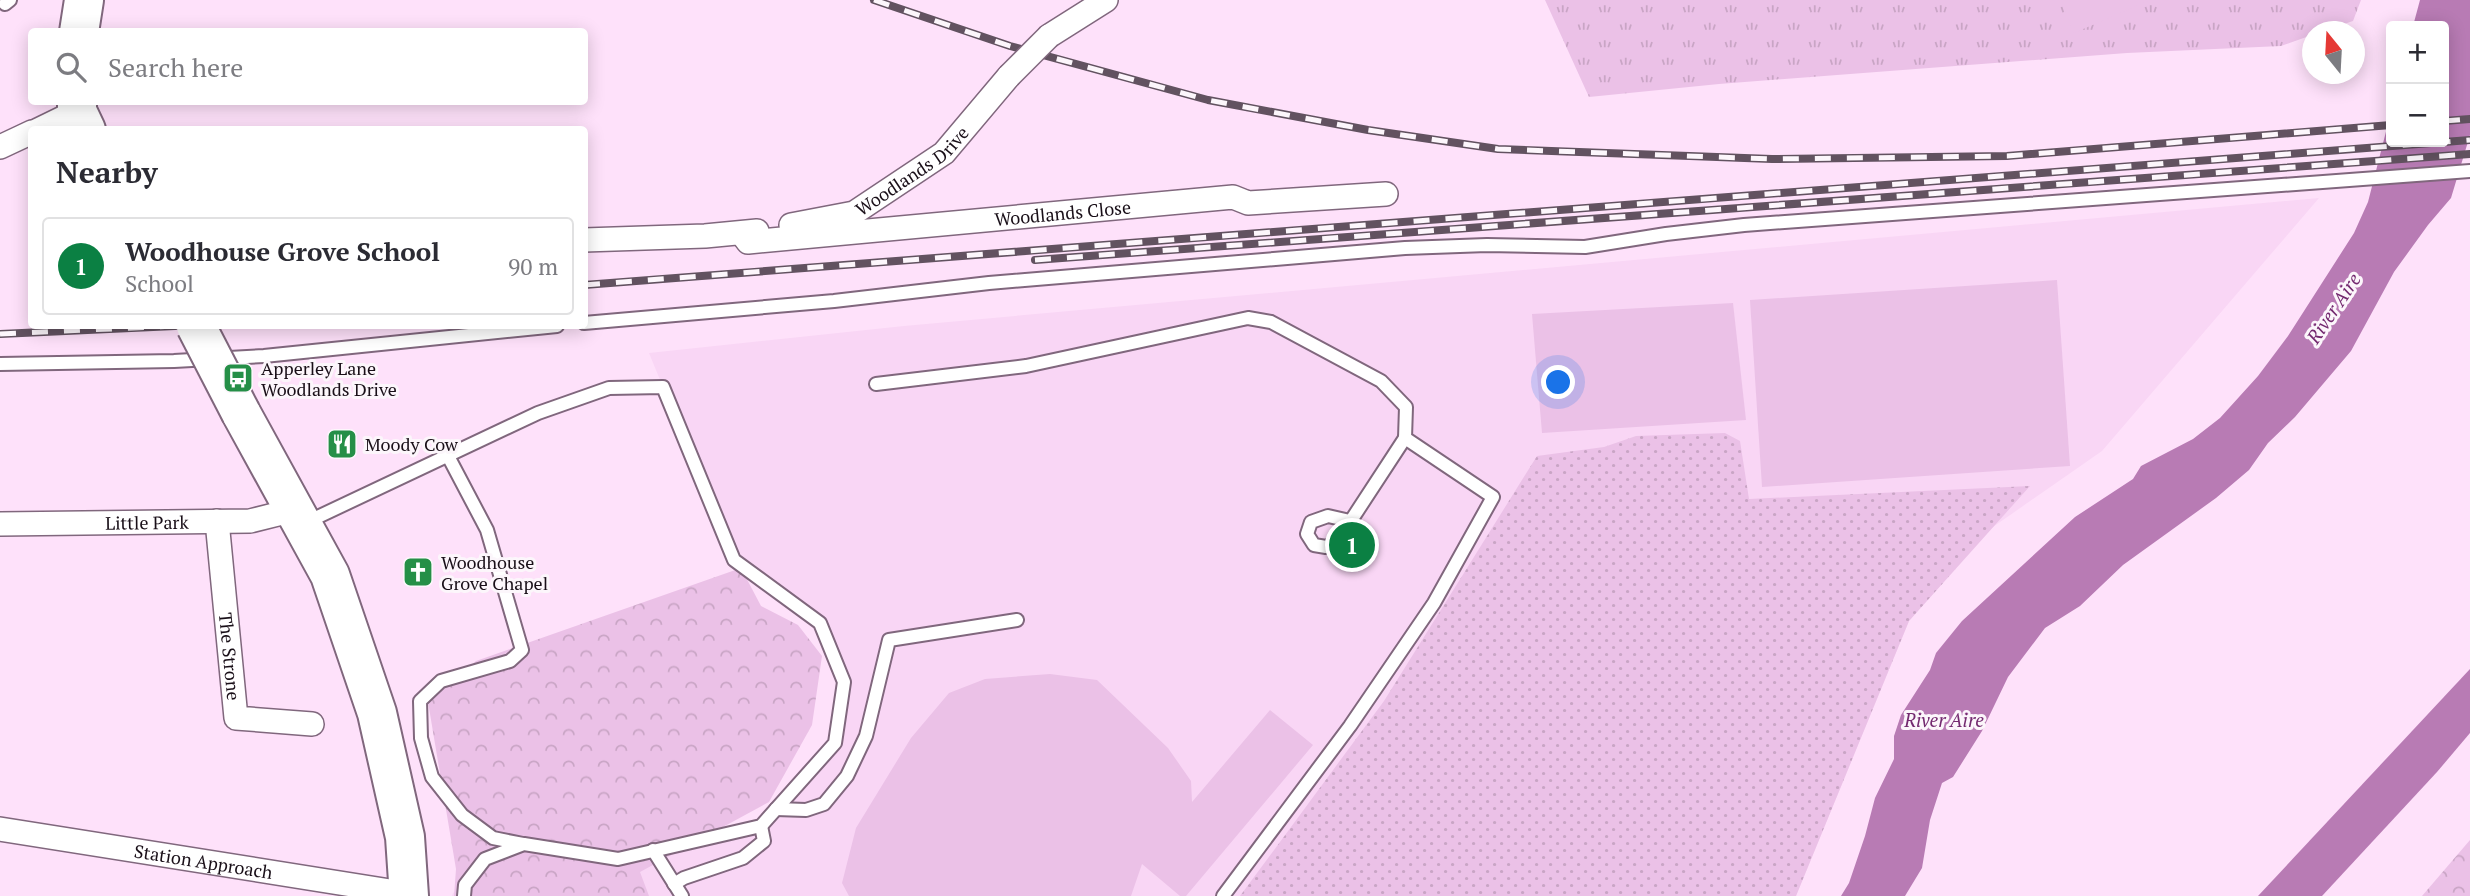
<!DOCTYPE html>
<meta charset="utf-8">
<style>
body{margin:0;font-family:"PT Serif",serif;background:#f7f7f7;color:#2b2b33}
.controls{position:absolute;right:21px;top:21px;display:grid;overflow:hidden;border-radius:7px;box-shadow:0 4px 18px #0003}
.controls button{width:63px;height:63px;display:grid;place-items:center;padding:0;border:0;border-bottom:2px solid #e1e1e2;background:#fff;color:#2b2b33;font:35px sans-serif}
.compass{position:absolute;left:2302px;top:21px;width:63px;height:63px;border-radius:50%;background:#fff;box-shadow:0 4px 18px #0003;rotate:342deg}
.you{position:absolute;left:1559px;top:383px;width:24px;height:24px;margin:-18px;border:5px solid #fff;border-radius:50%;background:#1a73e8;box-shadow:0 0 0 10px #1a73e833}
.badge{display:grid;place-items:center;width:46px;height:46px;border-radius:50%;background:#0b8043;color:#fff;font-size:23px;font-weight:700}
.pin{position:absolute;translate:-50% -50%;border:4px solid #fff;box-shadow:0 2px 7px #0006}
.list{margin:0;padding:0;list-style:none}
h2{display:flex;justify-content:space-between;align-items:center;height:91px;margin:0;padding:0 28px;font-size:30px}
h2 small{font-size:23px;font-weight:400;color:#7c7c81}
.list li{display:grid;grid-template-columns:46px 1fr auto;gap:21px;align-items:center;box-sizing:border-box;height:98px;margin:0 14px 14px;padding:0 14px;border:2px solid #e1e1e2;border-radius:7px}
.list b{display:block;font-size:26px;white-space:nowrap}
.list p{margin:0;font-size:23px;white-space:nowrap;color:#7c7c81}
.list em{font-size:23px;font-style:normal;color:#7c7c81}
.icon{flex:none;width:38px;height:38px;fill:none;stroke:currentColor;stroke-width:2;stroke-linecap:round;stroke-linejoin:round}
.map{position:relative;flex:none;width:2470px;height:896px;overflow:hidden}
.search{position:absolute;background:#fff;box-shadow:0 4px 18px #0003;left:28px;top:28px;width:560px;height:77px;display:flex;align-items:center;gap:18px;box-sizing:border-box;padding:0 24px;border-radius:7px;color:#7c7c81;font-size:26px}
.panel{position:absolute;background:#fff;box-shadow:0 4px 18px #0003;left:28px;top:126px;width:560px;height:203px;border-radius:7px}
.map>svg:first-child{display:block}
</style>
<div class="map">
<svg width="2470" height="896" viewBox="0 0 2470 896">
<defs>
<pattern id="grass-dots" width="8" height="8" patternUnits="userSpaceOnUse" patternTransform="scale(1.75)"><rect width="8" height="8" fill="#ebc1e7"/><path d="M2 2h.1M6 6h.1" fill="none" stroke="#c9a5c5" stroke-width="1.8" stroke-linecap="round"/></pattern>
<pattern id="forest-crowns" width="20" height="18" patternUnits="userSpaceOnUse" patternTransform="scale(1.75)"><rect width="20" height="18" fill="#ebc1e7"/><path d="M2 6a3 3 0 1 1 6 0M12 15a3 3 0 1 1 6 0" fill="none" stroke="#c9a5c5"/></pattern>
<pattern id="park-tufts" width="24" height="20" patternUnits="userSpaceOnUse" patternTransform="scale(1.75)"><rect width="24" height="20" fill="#ebc1e7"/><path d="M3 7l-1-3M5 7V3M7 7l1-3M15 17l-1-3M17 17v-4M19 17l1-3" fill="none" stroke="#c9a5c5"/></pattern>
</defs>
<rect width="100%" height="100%" fill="#fee1fa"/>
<path fill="#f9d6f5" d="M2319 198 2102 451 1990 529 1909 621 1796 896H452L453 893 465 885 618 859 761 826 835 743 844 682 820 623 734 560 649 353 904 326Z"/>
<path fill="url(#grass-dots)" d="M1725 433 1740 441 1749 499 2030 486 1909 621 1796 896H1240L1384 701 1537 456 1604 447 1636 436Z"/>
<g fill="url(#forest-crowns)">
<path d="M741 568 761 606 798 625 822 656 812 725 769 802 640 872 649 896H454L456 869 428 702 476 661Z"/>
<path d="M2470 840V896H2422Z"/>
</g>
<path fill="url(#park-tufts)" d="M1545 0H2361L2353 21 2323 31 2312 32V35L2281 46 2127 53 1719 84 1589 97Z"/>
<g fill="#ebc1e7">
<path d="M2060 0H2150L2074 33Z"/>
<path d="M2057 280 2070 466 1762 487 1750 300Z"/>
<path d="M1733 303 1746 420 1542 433 1532 314Z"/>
<path d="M1050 674 1097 680 1168 748 1191 781 1192 802 1270 710 1313 745 1186 896H1180L1142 864 1131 896H849L842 883 856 828 911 738 949 693 985 679Z"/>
</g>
<g fill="#b87bb4">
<path d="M2420 0H2470V135L2451 198 2428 225 2394 272 2351 351 2295 417 2268 443 2249 470 2216 498 2123 565 2080 606 2045 628 2008 677 1982 731 1953 777 1942 783 1930 820 1922 868 1905 896H1841L1849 883 1865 836 1875 798 1894 759V736L1901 715 1930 670 1936 653 1962 621 2075 517 2133 479 2141 466 2193 439 2220 418 2258 376 2288 336 2354 233 2368 202 2391 112V142H2444V26H2413Z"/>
<path d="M2470 669V733L2437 772 2322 896H2258Z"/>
</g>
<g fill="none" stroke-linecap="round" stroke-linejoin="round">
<g stroke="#80677d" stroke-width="16">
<g id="lane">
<path d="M5 4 10 0"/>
<path d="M584 323 834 301 989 283 1405 248 1487 245 1585 247 1666 234 1744 225 2470 171"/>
<path d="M0 364 174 361 264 356 557 326"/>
<path d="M876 384 1026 366 1248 318 1271 322 1381 381 1406 407 1405 438 1493 497 1434 603 1350 726 1223 896"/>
<path d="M448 456 487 530 522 650 510 661 441 681 420 701 421 738 432 777 462 815 493 838 523 844"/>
<path d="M1350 521 1328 516 1311 522 1307 534 1314 545 1326 547 1337 542 1405 438"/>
<path d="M307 522 538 413 609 388 663 387 734 560 820 623 844 682 835 743 761 826 618 859 524 844 485 859 465 885 464 896"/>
<path d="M776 809 806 810 824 804 847 776 866 736 889 640 1017 620"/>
<path d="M653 850 682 896"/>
<path d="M674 884 684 878 743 858 764 841 761 826"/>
</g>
</g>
<g stroke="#80677d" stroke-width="26">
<g id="street">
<path d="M1049 36 1106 0"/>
<path d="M38 130 77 111"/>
<path d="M0 147 32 132"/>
<path id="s1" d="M791 225 854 213 944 153 1009 76"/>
<path id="s2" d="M742 234 748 242 1233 197 1248 203 1386 194"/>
<path d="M584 240 705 236 757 231"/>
<path id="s3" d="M217 521 236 718 312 724"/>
<path id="s4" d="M0 524 250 521 294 510"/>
<path id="s5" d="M0 829 409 894"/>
</g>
</g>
<g stroke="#80677d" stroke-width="42">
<g id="highway">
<path d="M79 32 84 0"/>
<path d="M77 102V111L86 130"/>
<path d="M241 413 330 575 377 713 405 837 409 896"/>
</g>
</g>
<use href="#lane" stroke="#fff" stroke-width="12"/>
<use href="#street" stroke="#fff" stroke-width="23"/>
<use href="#highway" stroke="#fff" stroke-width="38"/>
<g stroke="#625260" stroke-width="8">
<g id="rail">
<path d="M874 0 1010 46 1208 100 1368 130 1498 149 1772 159 2007 156 2391 125"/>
<path d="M2444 121 2470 119"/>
<path d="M1035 260 2470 154"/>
<path d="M584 285 2470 140"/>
<path d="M0 334 175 326"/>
</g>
</g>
<use href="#rail" stroke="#fcf6fb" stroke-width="5" stroke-dasharray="16" stroke-linecap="butt"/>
<g stroke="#80677d" stroke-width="26" stroke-linecap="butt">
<path id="street-bridge" d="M1009 76 1049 36"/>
</g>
<g stroke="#80677d" stroke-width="42" stroke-linecap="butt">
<path id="highway-bridge" d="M196 326 241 413"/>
</g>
<use href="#street-bridge" stroke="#fff" stroke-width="23"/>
<use href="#highway-bridge" stroke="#fff" stroke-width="38"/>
</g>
<defs>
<g id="bus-square" transform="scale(1.575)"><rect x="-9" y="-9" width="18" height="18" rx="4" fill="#258f47" stroke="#fcf6fb"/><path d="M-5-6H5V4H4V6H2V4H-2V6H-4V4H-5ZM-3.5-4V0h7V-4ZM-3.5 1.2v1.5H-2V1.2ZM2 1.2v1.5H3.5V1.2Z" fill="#fff"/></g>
<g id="restaurant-square" transform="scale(1.575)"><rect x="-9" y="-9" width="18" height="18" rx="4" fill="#258f47" stroke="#fcf6fb"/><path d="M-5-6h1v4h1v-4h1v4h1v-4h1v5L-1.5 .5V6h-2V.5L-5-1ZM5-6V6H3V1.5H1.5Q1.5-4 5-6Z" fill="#fff"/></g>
<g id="church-square" transform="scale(1.575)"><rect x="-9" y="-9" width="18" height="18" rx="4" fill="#258f47" stroke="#fcf6fb"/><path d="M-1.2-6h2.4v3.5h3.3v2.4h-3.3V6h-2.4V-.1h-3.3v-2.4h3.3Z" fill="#fff"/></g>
</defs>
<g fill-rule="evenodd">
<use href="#bus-square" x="238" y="378"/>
<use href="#restaurant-square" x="342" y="444"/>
<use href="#church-square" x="418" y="572"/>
</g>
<g text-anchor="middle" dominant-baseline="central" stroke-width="6" stroke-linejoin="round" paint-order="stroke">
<g font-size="18" fill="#190f18" stroke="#fcf6fb">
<text stroke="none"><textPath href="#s1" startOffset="136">Woodlands Drive</textPath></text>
<text stroke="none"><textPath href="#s2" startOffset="326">Woodlands Close</textPath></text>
<text stroke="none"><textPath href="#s4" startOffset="147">Little Park</textPath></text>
<text stroke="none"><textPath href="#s3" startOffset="136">The Strone</textPath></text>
<text stroke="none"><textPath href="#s5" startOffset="206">Station Approach</textPath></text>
</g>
<g font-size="18" fill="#190f18" stroke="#fcf6fb" text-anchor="start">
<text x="261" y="368">Apperley Lane<tspan x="261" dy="21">Woodlands Drive</tspan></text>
<text x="365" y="444">Moody Cow</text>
<text x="441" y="562">Woodhouse<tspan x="441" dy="21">Grove Chapel</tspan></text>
</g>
<g font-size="19" font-style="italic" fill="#742a70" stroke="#fcf6fb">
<text transform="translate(2333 308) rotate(-56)">River Aire</text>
<text x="1944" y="719">River Aire</text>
</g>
</g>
</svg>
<div class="controls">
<button>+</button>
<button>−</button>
</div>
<svg class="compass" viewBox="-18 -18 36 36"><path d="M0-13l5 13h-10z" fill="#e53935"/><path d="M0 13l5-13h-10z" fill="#7c7c81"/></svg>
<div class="you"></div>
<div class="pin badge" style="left:1352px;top:545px">1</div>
<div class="search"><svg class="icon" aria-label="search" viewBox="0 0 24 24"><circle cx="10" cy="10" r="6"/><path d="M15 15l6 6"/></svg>Search here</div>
<section class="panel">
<h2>Nearby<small></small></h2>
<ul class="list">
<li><span class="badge">1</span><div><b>Woodhouse Grove School</b><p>School</p></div><em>90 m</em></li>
</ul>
</section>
</div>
